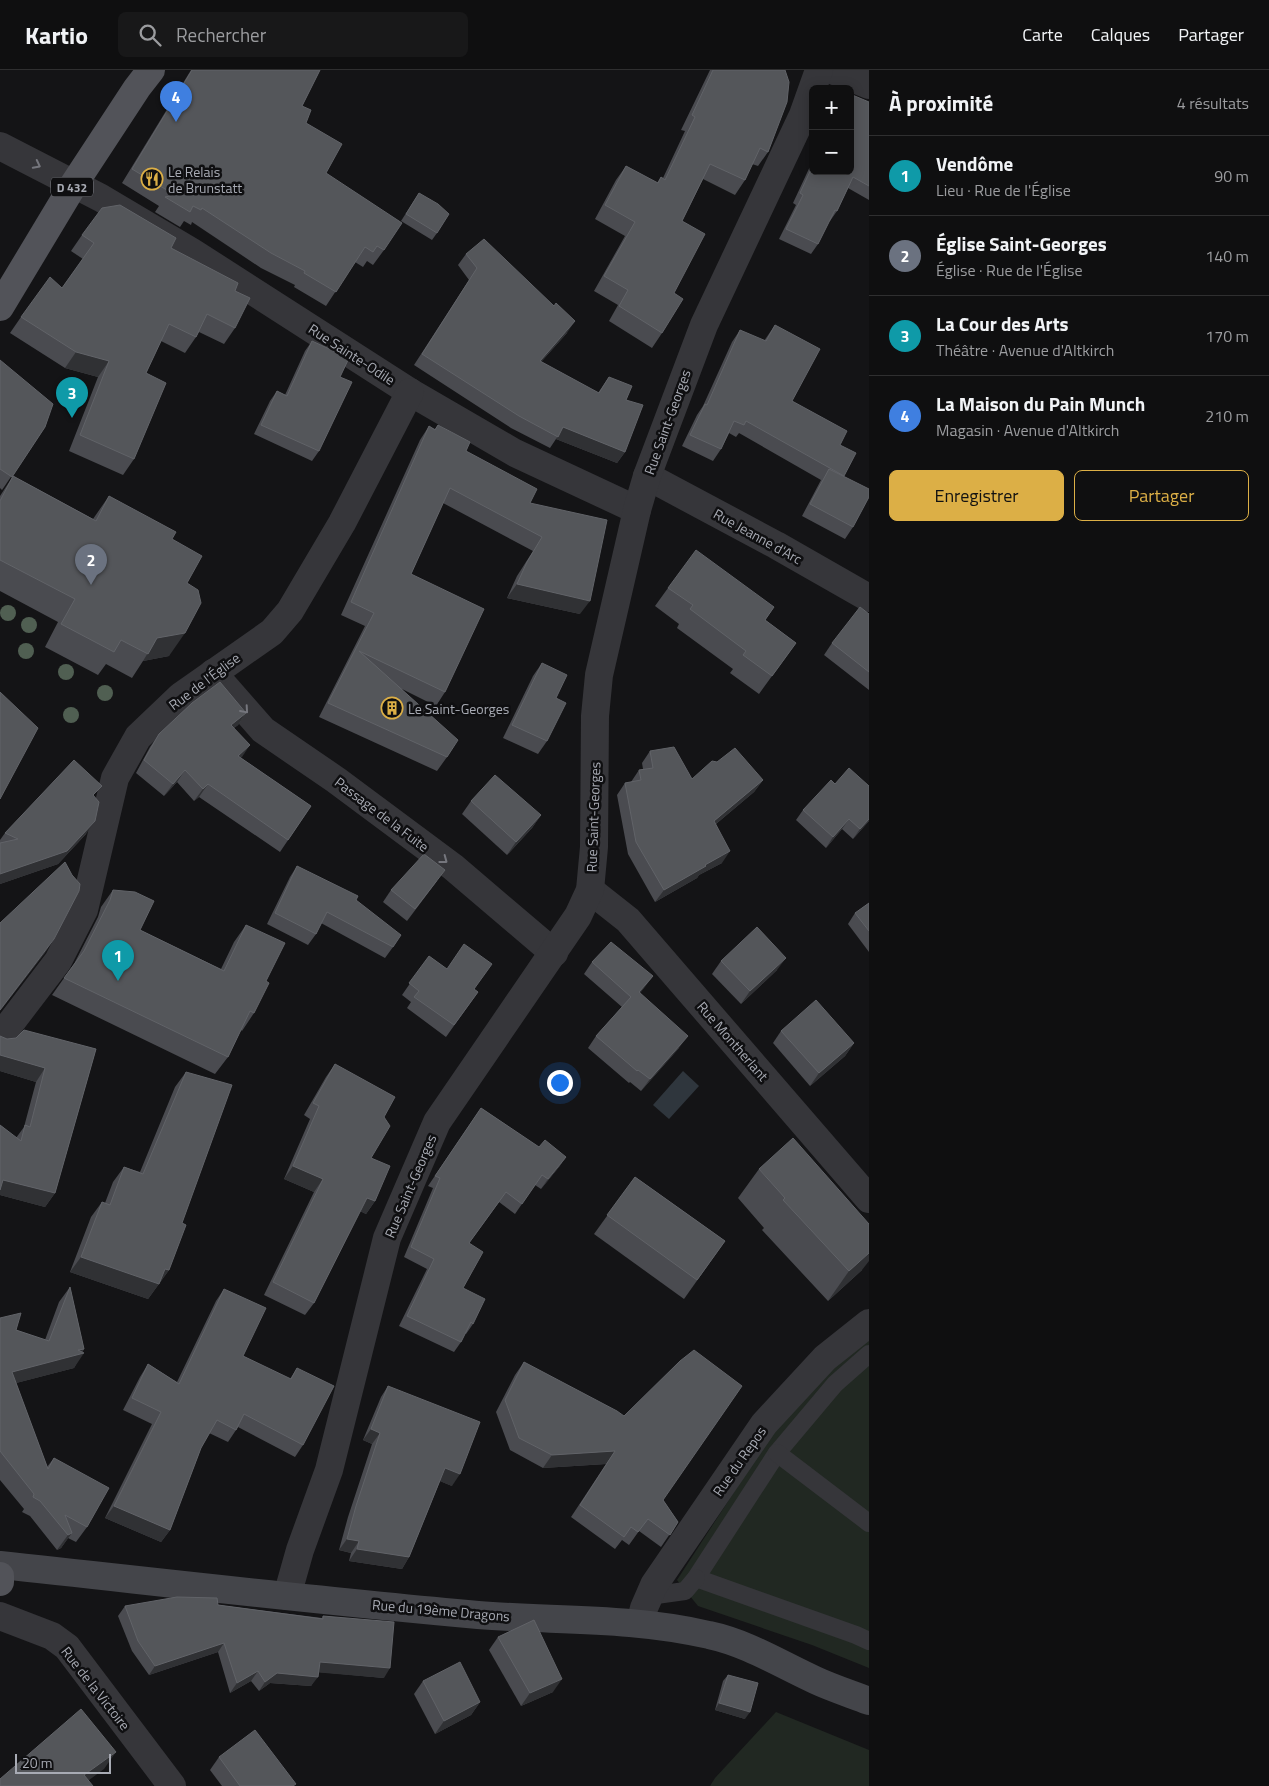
<!DOCTYPE html>
<html lang="fr">
<meta charset="utf-8">
<style>
body{margin:0;font-family:"Titillium Web",sans-serif;background:#181819;color:#f1f3f6}
.controls{position:absolute;right:15px;top:15px;display:grid;overflow:hidden;border-radius:8px;box-shadow:0 2px 12px #0003}
.controls button{width:45px;height:45px;display:grid;place-items:center;padding:0;border:0;border-bottom:1px solid #2f2f30;background:#0f0f10;color:#f1f3f6;font:25px sans-serif}
.scale{position:absolute;left:15px;bottom:12px;width:96px;box-sizing:border-box;padding-left:5px;border:2px solid #a8abb4;border-top:0;font-size:14px;line-height:18px;white-space:nowrap;color:#a8abb4;-webkit-text-stroke:4px #0f0f11;paint-order:stroke}
.you{position:absolute;left:559px;top:1012px;width:18px;height:18px;margin:-12px;border:4px solid #fff;border-radius:50%;background:#1a73e8;box-shadow:0 0 0 8px #1a73e833}
.badge{display:grid;place-items:center;width:32px;height:32px;border-radius:50%;background:#dcaf46;color:#fff;font-size:16px;font-weight:700}
.pin{position:absolute;translate:-50% -41px;filter:drop-shadow(0 1px 2px #0008)}
.pin::after{content:'';position:absolute;top:26px;width:18px;height:15px;background:inherit;clip-path:polygon(0 0,100% 0,50% 100%)}
.list{margin:0;padding:0;list-style:none}
h2{display:flex;justify-content:space-between;align-items:center;height:65px;margin:0;padding:0 20px;font-size:21px}
h2 small{font-size:16px;font-weight:400;color:#9b9c9f}
.list li{display:grid;grid-template-columns:32px 1fr auto;gap:15px;align-items:center;box-sizing:border-box;height:80px;padding:0 20px;border-top:1px solid #2f2f30}
.list b{display:block;font-size:19px;white-space:nowrap}
.list p{margin:0;font-size:16px;white-space:nowrap;color:#9b9c9f}
.list em{font-size:16px;font-style:normal;color:#9b9c9f}
.actions{display:flex;gap:10px;padding:15px 20px}
.actions a{flex:1;padding:11px 0;border:1px solid #dcaf46;border-radius:8px;text-align:center;font-size:18px;color:#dcaf46}
.actions .main{background:#dcaf46;color:#111}
.icon{flex:none;width:28px;height:28px;fill:none;stroke:currentColor;stroke-width:2;stroke-linecap:round;stroke-linejoin:round}
.map{position:relative;flex:none;width:869px;height:1716px;overflow:hidden}
header{display:flex;align-items:center;gap:30px;box-sizing:border-box;height:70px;padding:0 25px;background:#0f0f10;border-bottom:1px solid #2f2f30}
header strong{font-size:24px}
nav{display:flex;gap:28px;margin-inline-start:auto;font-size:18px}
.search{width:350px;height:45px;background:#181819;display:flex;align-items:center;gap:12px;box-sizing:border-box;padding:0 18px;border-radius:8px;color:#9b9c9f;font-size:19px}
main{display:flex}
aside{flex:1;background:#0f0f10}
.map>svg:first-child{display:block}
</style>
<header>
<strong>Kartio</strong>
<div class="search"><svg class="icon" aria-label="search" viewBox="0 0 24 24"><circle cx="10" cy="10" r="6"/><path d="M15 15l6 6"/></svg>Rechercher</div>
<nav><a>Carte</a><a>Calques</a><a>Partager</a></nav>
</header>
<main>
<div class="map">
<svg width="869" height="1716" viewBox="0 0 869 1716">
<rect width="100%" height="100%" fill="#141416"/>
<g fill="#212822">
<path d="M869 1269V1598L812 1575 698 1536 677 1510 773 1362 835 1296Z"/>
<path d="M776 1642 869 1680V1716H710L715 1708Z"/>
</g>
<path fill="#2f363d" d="M683 1001 699 1016 669 1049 653 1035Z"/>
<g fill="none" stroke-linecap="round" stroke-linejoin="round">
<g stroke="#36363a" stroke-width="18">
<path d="M869 1284 835 1314 777 1383 696 1508 856 1565 869 1571"/>
<path d="M777 1383 869 1453"/>
<path d="M649 1526 685 1521 696 1508"/>
</g>
<g stroke="#36363a" stroke-width="28">
<path d="M832 0 869 15"/>
<path d="M0 76 101 128 192 182 410 322 515 383 637 440"/>
<path d="M647 406 776 475 869 528"/>
<path d="M213 603 263 660 336 710 453 797 554 883"/>
<path d="M590 820 628 850 869 1129"/>
<path d="M0 967 58 891 84 840 115 708 138 667 181 626 272 562 290 541 342 453 410 322"/>
<path d="M287 1526 300 1480 329 1400 387 1168 437 1052 578 846 590 820 594 777 595 646 599 605 637 440 647 406 704 255 803 45 819 0"/>
<path d="M0 1546 52 1566 67 1577 172 1716"/>
<path d="M640 1553 644 1538 654 1515 764 1354 825 1288 869 1253"/>
</g>
<path stroke="#44454a" stroke-width="28" d="M0 1495C159 1512 319 1531 478 1545 555 1551 633 1547 709 1565 747 1573 780 1594 815 1610 832 1618 851 1624 869 1631"/>
<g stroke="#525359" stroke-width="28">
<path d="M0 237 74 114 137 18 151 0"/>
<path d="M0 1506V1512"/>
</g>
</g>
<g fill="#505f52">
<circle cx="8" cy="543" r="8"/>
<circle cx="29" cy="555" r="8"/>
<circle cx="26" cy="581" r="8"/>
<circle cx="66" cy="602" r="8"/>
<circle cx="105" cy="623" r="8"/>
<circle cx="71" cy="645" r="8"/>
</g>
<g fill="#4a4b50">
<path d="M191 0H320L302 36 306 53 326 103 384 180 373 195 367 191 363 197 355 192 326 236 294 217 295 215 261 198 192 152 191 155 184 151 180 157 155 142 159 136 122 113Z"/>
<path d="M710 0H785L768 82 758 96 752 94 745 110 735 125 703 109 682 151 674 223 662 263 652 278 609 251 618 235 594 221 625 166 595 149 616 110 626 96 657 113 661 107 663 108 685 61 681 60Z"/>
<path d="M869 32V130L848 118 837 141 830 151H829L818 174 811 184 779 169 796 135 793 133 813 90V101Z"/>
<path d="M419 123 437 163 432 170 401 151Z"/>
<path d="M82 165 171 178 235 221V258L224 274 199 262 196 267 185 283 161 271 146 303 134 389 123 405 69 381 98 307 65 298 10 263 21 247 62 218 83 189 71 181Z"/>
<path d="M466 184 567 263 541 292 598 323 609 307 626 330 625 382 617 393 556 369 550 378 511 358 414 295 469 210 458 195Z"/>
<path d="M775 255 792 331 840 375 844 406 853 457 845 469 802 446 821 410 739 363 736 367 729 363 721 379 713 391 682 376 697 345 703 336 732 272 740 260 764 271Z"/>
<path d="M312 271 319 381 312 391 254 364 270 331 277 321 285 325 305 281Z"/>
<path d="M0 290 45 357 2 420 0 418Z"/>
<path d="M438 355 466 381 530 433 580 544 507 528 517 506 533 481 443 433 411 504 445 622 436 636 402 619 447 687 437 701 319 647 365 556 341 545 420 370 429 356 435 359Z"/>
<path d="M13 406 93 449 109 426 172 469 187 513 169 586 143 591 132 608 106 594 98 605 45 577 58 552 0 521V426Z"/>
<path d="M668 518 774 537 765 550 796 573 759 624 730 603 733 599 677 558 679 554 655 536Z"/>
<path d="M869 544V620L824 585 832 573Z"/>
<path d="M542 593 556 628 547 671 538 684 503 668 533 606Z"/>
<path d="M246 643 238 655 234 658 241 688 311 736 280 782 199 727 194 731 177 712 164 726 136 703 150 677 159 664Z"/>
<path d="M650 681 692 709 763 710 754 722 716 754 722 793 699 805 697 808 655 832 628 784 617 725 625 713 631 712 639 700 643 699 642 693Z"/>
<path d="M835 714 869 751 853 769 842 759 826 778 796 750 803 740Z"/>
<path d="M94 727 86 764 58 794 0 814V770L5 763Z"/>
<path d="M471 731 541 745 532 758 507 785 462 744Z"/>
<path d="M297 796 356 830 393 877 385 888 321 853 316 864 308 875 267 854 290 807Z"/>
<path d="M437 811 407 851 383 832 391 820Z"/>
<path d="M113 820 140 860 221 899 234 872 246 855 266 911 254 943 242 961 241 960 228 987 215 1004 52 925 74 894 98 847 101 837Z"/>
<path d="M869 833V882L848 854 855 843Z"/>
<path d="M429 886 478 922 446 967 407 938 411 932 402 925Z"/>
<path d="M721 891 777 900 741 934 712 904Z"/>
<path d="M592 892 653 906 640 923 679 978 641 1021 630 1012 629 1013 588 978 596 966 622 937 584 904Z"/>
<path d="M781 961 854 973 845 986 810 1016 773 973Z"/>
<path d="M0 966 7 969 96 979 55 1123 45 1137 0 1125V1055L16 1068 24 1057 36 1012 0 1001Z"/>
<path d="M335 994 384 1047 371 1088 375 1131 366 1144 360 1141 314 1233 305 1245 264 1225 314 1122 284 1109 310 1049 304 1045 326 1007Z"/>
<path d="M186 1002 182 1153 169 1200 148 1229 70 1202 91 1147 102 1132 105 1133 113 1112 124 1097 140 1102 175 1017Z"/>
<path d="M481 1038 539 1077 566 1087 559 1097 541 1119 535 1115 515 1144 499 1132 469 1173 463 1218 473 1254 466 1264 465 1263 461 1272 454 1282 399 1256 427 1199 404 1187 433 1118 428 1116Z"/>
<path d="M759 1099 862 1200 828 1231 762 1160 764 1158 738 1128Z"/>
<path d="M635 1107 725 1171 684 1229 594 1164Z"/>
<path d="M70 1217 84 1279 74 1298 16 1313 47 1397 54 1388 87 1457 76 1472 68 1468 61 1478 57 1480 30 1446 22 1442 24 1439 0 1410V1248L16 1260 45 1270 59 1232Z"/>
<path d="M224 1219 243 1286 290 1309 297 1298 303 1375 295 1387 238 1357 228 1372 209 1363 201 1378 170 1460 161 1472 105 1448 152 1354 123 1340 140 1307 148 1294 177 1312 216 1231Z"/>
<path d="M524 1292 663 1430 678 1452 661 1477 639 1461 629 1475 622 1470 615 1479 571 1447 606 1394 543 1398 510 1380 496 1342 515 1305Z"/>
<path d="M388 1316 452 1416 440 1411 409 1487 402 1499 349 1491 351 1483 339 1480 348 1447 372 1374 363 1370 381 1327Z"/>
<path d="M218 1535 322 1548 323 1546 384 1608 319 1602 311 1616 270 1613 259 1621 251 1611 230 1623 218 1582 149 1605 132 1581 118 1546 125 1536Z"/>
<path d="M498 1567 553 1622 521 1636 489 1580Z"/>
<path d="M728 1605 745 1649 715 1640 723 1611Z"/>
<path d="M423 1611 480 1632 471 1645 435 1664 414 1624Z"/>
<path d="M219 1687 294 1716H222L210 1700Z"/>
</g>
<g fill="#303134">
<path d="M575 251 567 263 532 302 540 291Z"/>
<path d="M76 282 109 291 98 307 65 298Z"/>
<path d="M563 357 625 382 617 393 556 369Z"/>
<path d="M517 514 590 531 580 544 507 528Z"/>
<path d="M185 563 169 586 143 591 157 568Z"/>
<path d="M246 643 238 655 223 667 231 655Z"/>
<path d="M250 675 242 687 229 698 238 686Z"/>
<path d="M185 700 177 712 164 726 173 714Z"/>
<path d="M763 710 754 722 705 763 714 751Z"/>
<path d="M208 714 199 727 194 731 203 719Z"/>
<path d="M541 745 532 758 507 785 516 772Z"/>
<path d="M849 749 842 759 826 778 833 767Z"/>
<path d="M869 749V751L853 769 860 759Z"/>
<path d="M95 751 86 764 58 794 0 814V804Z"/>
<path d="M730 781 722 793 699 805 697 808 655 832 664 820 705 795Z"/>
<path d="M54 869 45 883 0 941V940Z"/>
<path d="M786 888 777 900 741 934 750 921Z"/>
<path d="M653 906 644 918 631 934 639 922Z"/>
<path d="M688 966 679 978 641 1021 650 1009Z"/>
<path d="M854 973 845 986 810 1016 819 1003Z"/>
<path d="M0 985 45 998 36 1012 0 1001Z"/>
<path d="M566 1087 559 1097 541 1119 548 1109Z"/>
<path d="M293 1096 323 1109 314 1122 284 1109Z"/>
<path d="M3 1110 55 1123 45 1137 0 1125V1114Z"/>
<path d="M367 1128 375 1131 366 1144 358 1140Z"/>
<path d="M869 1183V1191L862 1200 828 1231 849 1201Z"/>
<path d="M81 1187 165 1199 169 1200 148 1229 70 1202Z"/>
<path d="M84 1279 80 1284 84 1283 74 1298 1 1317 12 1302Z"/>
<path d="M371 1359 380 1363 372 1374 363 1370Z"/>
<path d="M615 1381 606 1394 543 1398 552 1385Z"/>
<path d="M445 1398 460 1404 452 1416 437 1410Z"/>
<path d="M114 1436 170 1460 161 1472 105 1448Z"/>
<path d="M72 1463 61 1478 57 1480 68 1465Z"/>
<path d="M347 1469 359 1471 351 1483 339 1480Z"/>
<path d="M357 1479 409 1487 402 1499 349 1491Z"/>
<path d="M224 1573 218 1582 149 1605 155 1596Z"/>
<path d="M320 1592 390 1598 384 1608 313 1602Z"/>
<path d="M258 1601 251 1611 230 1623 237 1613Z"/>
<path d="M277 1603 318 1607 311 1616 270 1613 259 1621 265 1612Z"/>
<path d="M562 1609 553 1622 521 1636 530 1623Z"/>
<path d="M480 1632 471 1645 435 1664 444 1651Z"/>
<path d="M719 1633 750 1642 745 1649 715 1640Z"/>
<path d="M116 1682 104 1699 81 1716 84 1705Z"/>
</g>
<g fill="#54565a" stroke="#616368">
<path d="M192 0H320L302 36 311 40 306 53 342 74 326 103 402 153 384 180 377 176 373 182 365 177 336 222 304 203 305 201 271 183 202 138 201 140 193 136 190 142 165 127 175 125 132 99Z"/>
<path d="M713 0H785L789 12 787 32 768 82 760 78 745 110 710 94 682 151 705 164 674 223 683 229 662 263 619 236 628 220 604 206 635 152 605 135 626 96 658 113 661 107 665 110 695 47 692 45Z"/>
<path d="M850 24 869 32V116L853 107 837 141 835 140 818 174 786 159 803 125 800 123 813 95V101H850Z"/>
<path d="M419 123 438 134 449 144 437 163 406 144Z"/>
<path d="M120 135 176 168 171 178 238 213 235 221 250 228 235 258 207 244 196 267 169 254 146 303 166 313 134 389 80 365 109 291 76 282 21 247 50 207 62 218 94 173 82 165 102 138Z"/>
<path d="M484 169 554 236 556 233 575 251 540 291 599 323 609 307 632 316 626 330 643 335 625 382 563 357 558 367 519 346 422 284 477 198 466 184Z"/>
<path d="M775 255 820 279 792 331 847 361 840 375 856 383 844 406 746 351 744 355 734 351 721 379 690 365 705 334 707 335 740 260 766 271Z"/>
<path d="M312 271 349 288 340 307 352 312 319 381 261 355 277 321 287 326Z"/>
<path d="M0 290 53 334 45 357 12 407 0 399Z"/>
<path d="M438 355 470 372 466 381 537 419 530 433 607 450 590 531 517 514 527 492 542 467 450 418 411 504 484 539 445 622 359 581 458 670 447 687 328 633 374 543 351 532 429 356 435 360Z"/>
<path d="M829 399 869 419V427L853 457 810 434Z"/>
<path d="M13 406 96 451 109 426 176 462 172 469 202 486 187 513 198 520 201 533 185 563 157 568 148 584 121 570 114 582 61 554 75 529 0 490V431Z"/>
<path d="M696 480 774 537 765 550 796 573 772 606 743 585 746 581 690 539 693 535 668 518Z"/>
<path d="M860 537 869 544V602L832 573Z"/>
<path d="M542 593 567 605 556 628 566 633 547 671 512 655Z"/>
<path d="M220 612 246 643 231 655 250 675 238 686 311 736 288 770 208 714 203 719 185 700 173 714 144 690 159 664 192 633Z"/>
<path d="M0 622 38 658 0 729Z"/>
<path d="M674 677 692 709 712 691 717 692 735 678 763 710 714 751 730 781 705 795 706 796 664 820 636 772 625 713 641 710 639 700 653 698 650 681Z"/>
<path d="M74 690 102 716 93 725 99 732 95 751 67 781 0 804V773L18 769 5 763Z"/>
<path d="M849 698 869 716V749L860 759 849 749 833 767 803 740 831 710 835 714Z"/>
<path d="M495 705 541 745 516 772 471 731Z"/>
<path d="M424 784 445 800 415 839 391 820Z"/>
<path d="M65 792 72 805 80 814 79 821 54 869 0 940V853Z"/>
<path d="M297 796 358 826 356 830 401 865 393 877 327 842 316 864 275 843Z"/>
<path d="M113 820 135 822 154 831 140 860 224 901 246 855 285 873 266 911 269 913 254 943 250 941 228 987 64 908 84 881 110 830Z"/>
<path d="M869 833V861L855 843Z"/>
<path d="M757 857 786 888 750 921 721 891Z"/>
<path d="M611 872 653 906 639 922 688 966 650 1009 638 1000 637 1001 596 966 631 927 592 892Z"/>
<path d="M464 874 492 894 474 919 478 922 454 955 414 927 419 921 409 913 429 886 447 899Z"/>
<path d="M816 930 854 973 819 1003 781 961Z"/>
<path d="M24 960 96 979 55 1123 3 1110 0 1120V1055L21 1071 25 1055 30 1057 45 998 0 985V966L7 969 16 968Z"/>
<path d="M335 994 395 1027 384 1047 390 1056 371 1088 390 1096 375 1131 367 1128 314 1233 273 1212 323 1109 293 1096 319 1036 313 1033Z"/>
<path d="M186 1002 232 1015 182 1153 186 1155 169 1200 165 1199 159 1214 81 1187 102 1132 110 1135 124 1097 143 1104Z"/>
<path d="M481 1038 539 1077 545 1070 566 1087 548 1109 542 1105 522 1134 506 1122 469 1173 483 1182 463 1218 485 1229 473 1254 471 1252 461 1272 407 1246 434 1189 411 1177 440 1108 435 1106Z"/>
<path d="M793 1068 869 1154V1183L849 1201 783 1130 785 1128 759 1099Z"/>
<path d="M635 1107 725 1171 697 1210 607 1145Z"/>
<path d="M70 1217 84 1279 78 1280 84 1283 12 1302 48 1399 54 1388 109 1418 87 1457 65 1445 72 1463 68 1465 40 1431 33 1427 34 1424 0 1381V1248L21 1243 16 1260 49 1271Z"/>
<path d="M224 1219 266 1238 243 1286 291 1309 297 1298 334 1316 303 1375 244 1344 236 1360 217 1350 201 1378 170 1460 114 1436 161 1342 132 1328 148 1294 179 1314Z"/>
<path d="M694 1280 742 1316 663 1430 678 1452 670 1465 648 1449 638 1462 631 1457 624 1467 580 1435 615 1381 552 1385 519 1368 505 1330 524 1292 617 1341 624 1346 680 1291Z"/>
<path d="M388 1316 480 1352 460 1404 445 1398 409 1487 357 1479 359 1471 347 1469 356 1436 380 1363 371 1359Z"/>
<path d="M177 1527 217 1528 218 1535 323 1549V1546L394 1552 390 1598 320 1592 318 1607 277 1603 265 1612 258 1601 237 1613 224 1573 155 1596 138 1571 125 1536Z"/>
<path d="M534 1550 562 1609 530 1623 498 1567Z"/>
<path d="M460 1592 480 1632 444 1651 423 1611Z"/>
<path d="M728 1605 758 1613 750 1642 719 1633Z"/>
<path d="M81 1639 116 1682 84 1705 93 1716H0V1709Z"/>
<path d="M255 1660 296 1714 293 1716H240L219 1687Z"/>
</g>
<defs><path id="oneway-chevron" d="M-2-3.5L2.5 0L-2 3.5" fill="none" stroke-width="1.6" stroke-linecap="round" stroke-linejoin="round" transform="scale(1.25)"/></defs>
<g stroke="#75767d">
<use href="#oneway-chevron" transform="translate(37 95) rotate(27)"/>
<use href="#oneway-chevron" transform="translate(245 640) rotate(49)"/>
<use href="#oneway-chevron" transform="translate(444 790) rotate(37)"/>
</g>
<defs>
<g id="restaurant-ring" transform="scale(1.125)"><circle r="9.5" fill="#0f0f11" stroke="#dcaf46" stroke-width="1.5"/><path d="M-5-6h1v4h1v-4h1v4h1v-4h1v5L-1.5 .5V6h-2V.5L-5-1ZM5-6V6H3V1.5H1.5Q1.5-4 5-6Z" fill="#dcaf46"/></g>
<g id="building-ring" transform="scale(1.125)"><circle r="9.5" fill="#0f0f11" stroke="#dcaf46" stroke-width="1.5"/><path d="M-4-6H4V6H1V3H-1V6H-4ZM-2.5-4.3h1.7v1.8h-1.7ZM.8-4.3h1.7v1.8H.8ZM-2.5-1h1.7V.8h-1.7ZM.8-1h1.7V.8H.8Z" fill="#dcaf46"/></g>
</defs>
<g fill-rule="evenodd">
<use href="#restaurant-ring" x="152" y="109"/>
<use href="#building-ring" x="392" y="638"/>
</g>
<g text-anchor="middle" dominant-baseline="central" stroke-width="5" stroke-linejoin="round" paint-order="stroke">
<rect fill="#0f0f11" stroke="#7a7c83" stroke-width="1" x="51" y="107.5" width="42" height="19" rx="4"/>
<g font-size="12" font-weight="bold" fill="#a8abb4">
<text x="72" y="117">D 432</text>
</g>
<g font-size="14" fill="#a8abb4" stroke="#0f0f11" text-anchor="start">
<text x="168" y="101">Le Relais<tspan x="168" dy="16">de Brunstatt</tspan></text>
<text x="408" y="638">Le Saint-Georges</text>
</g>
<g font-size="14" fill="#a8abb4" stroke="#0f0f11">
<text transform="translate(352 284) rotate(33)">Rue Sainte-Odile</text>
<text transform="translate(667 352) rotate(-70)">Rue Saint-Georges</text>
<text transform="translate(758 466) rotate(29)">Rue Jeanne d'Arc</text>
<text transform="translate(204 611) rotate(-37)">Rue de l'Église</text>
<text transform="translate(382 744) rotate(37)">Passage de la Fuite</text>
<text transform="translate(593 747) rotate(-88)">Rue Saint-Georges</text>
<text transform="translate(733 971) rotate(49)">Rue Montherlant</text>
<text transform="translate(410 1116) rotate(-67)">Rue Saint-Georges</text>
<text transform="translate(739 1391) rotate(-55)">Rue du Repos</text>
<text transform="translate(441 1540) rotate(5)">Rue du 19ème Dragons</text>
<text transform="translate(96 1618) rotate(52)">Rue de la Victoire</text>
</g>
</g>
</svg>
<div class="controls">
<button>+</button>
<button>−</button>
</div>
<div class="scale">20 m</div>
<div class="you"></div>
<div class="pin badge" style="left:118px;top:911px;background:#0f9aa8">1</div>
<div class="pin badge" style="left:91px;top:515px;background:#6b7280">2</div>
<div class="pin badge" style="left:72px;top:348px;background:#0f9aa8">3</div>
<div class="pin badge" style="left:176px;top:52px;background:#3f7fe0">4</div>
</div>
<aside>
<h2>À proximité<small>4 résultats</small></h2>
<ul class="list">
<li><span class="badge" style="background:#0f9aa8">1</span><div><b>Vendôme</b><p>Lieu · Rue de l'Église</p></div><em>90 m</em></li>
<li><span class="badge" style="background:#6b7280">2</span><div><b>Église Saint-Georges</b><p>Église · Rue de l'Église</p></div><em>140 m</em></li>
<li><span class="badge" style="background:#0f9aa8">3</span><div><b>La Cour des Arts</b><p>Théâtre · Avenue d'Altkirch</p></div><em>170 m</em></li>
<li><span class="badge" style="background:#3f7fe0">4</span><div><b>La Maison du Pain Munch</b><p>Magasin · Avenue d'Altkirch</p></div><em>210 m</em></li>
</ul>
<div class="actions"><a class="main">Enregistrer</a><a>Partager</a></div>
</aside>
</main>
